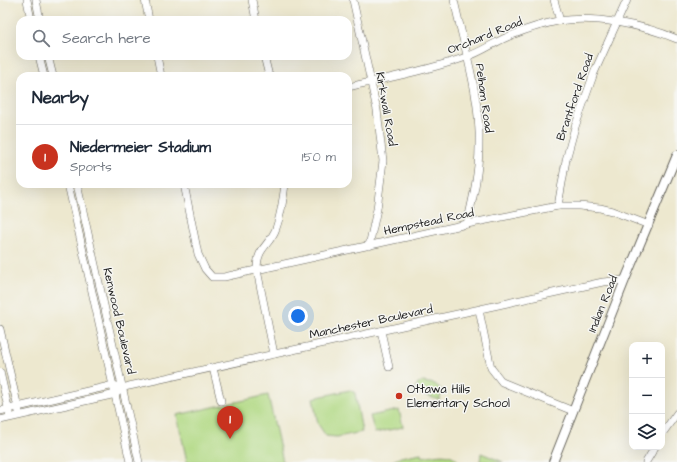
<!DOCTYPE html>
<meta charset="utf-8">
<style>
body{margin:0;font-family:"Architects Daughter",sans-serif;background:#f6f6f7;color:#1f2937}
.controls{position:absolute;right:12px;bottom:12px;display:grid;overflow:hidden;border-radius:8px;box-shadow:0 4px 16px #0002}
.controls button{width:36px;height:36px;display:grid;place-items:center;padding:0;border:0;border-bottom:1px solid #e0e1e3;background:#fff;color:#1f2937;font:20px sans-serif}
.you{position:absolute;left:298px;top:316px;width:14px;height:14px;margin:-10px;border:3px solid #fff;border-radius:50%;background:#1a73e8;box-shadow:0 0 0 6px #1a73e833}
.badge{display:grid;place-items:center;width:26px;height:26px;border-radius:50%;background:#c8321e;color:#fff;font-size:13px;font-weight:700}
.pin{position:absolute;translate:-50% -33px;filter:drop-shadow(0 1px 2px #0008)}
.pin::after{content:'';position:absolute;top:21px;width:14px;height:12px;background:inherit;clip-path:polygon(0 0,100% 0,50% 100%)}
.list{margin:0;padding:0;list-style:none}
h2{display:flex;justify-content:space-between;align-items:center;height:52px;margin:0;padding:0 16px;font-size:17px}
h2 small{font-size:13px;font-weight:400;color:#747a83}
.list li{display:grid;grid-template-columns:26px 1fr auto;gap:12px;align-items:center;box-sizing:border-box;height:64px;padding:0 16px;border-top:1px solid #e0e1e3}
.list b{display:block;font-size:15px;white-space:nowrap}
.list p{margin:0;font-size:13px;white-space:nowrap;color:#747a83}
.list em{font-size:13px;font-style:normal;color:#747a83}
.icon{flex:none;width:22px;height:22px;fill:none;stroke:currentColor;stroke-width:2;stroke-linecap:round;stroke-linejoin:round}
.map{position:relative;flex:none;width:677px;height:462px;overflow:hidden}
.search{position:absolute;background:#fff;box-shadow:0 4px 16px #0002;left:16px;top:16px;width:336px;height:44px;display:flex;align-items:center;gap:10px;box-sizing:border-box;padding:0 14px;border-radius:12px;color:#747a83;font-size:15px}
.panel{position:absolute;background:#fff;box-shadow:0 4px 16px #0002;left:16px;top:72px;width:336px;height:116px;border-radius:12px}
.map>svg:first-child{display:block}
</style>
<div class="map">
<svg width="677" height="462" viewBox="0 0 677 462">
<rect width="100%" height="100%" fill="#f6f6f2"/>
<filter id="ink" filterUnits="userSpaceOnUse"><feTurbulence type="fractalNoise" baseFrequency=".025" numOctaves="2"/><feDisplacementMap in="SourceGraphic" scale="8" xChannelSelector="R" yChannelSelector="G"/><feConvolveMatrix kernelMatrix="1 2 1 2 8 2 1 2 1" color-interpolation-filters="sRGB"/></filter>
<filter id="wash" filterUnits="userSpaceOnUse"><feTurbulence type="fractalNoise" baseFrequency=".012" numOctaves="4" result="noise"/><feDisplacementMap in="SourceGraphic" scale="16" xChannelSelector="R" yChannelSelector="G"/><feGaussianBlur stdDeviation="0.9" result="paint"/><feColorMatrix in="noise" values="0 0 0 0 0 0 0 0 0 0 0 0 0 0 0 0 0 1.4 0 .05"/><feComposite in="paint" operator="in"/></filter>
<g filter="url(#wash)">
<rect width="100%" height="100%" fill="#ede8cf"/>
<g fill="#b1d983" stroke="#667a50">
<path d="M423 382 435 384 444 392 443 395 441 394 439 400 414 391 418 383Z"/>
<path d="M350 390 355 393 362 432 337 437 326 436 318 424 313 398Z"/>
<path d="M268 395 283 462H187L177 415Z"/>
<path d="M399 410 403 427 375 433 370 416Z"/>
<path d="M421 453 422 457C435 455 450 450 459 462H391L401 457Z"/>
<path d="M481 453 503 462H480Z"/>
</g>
</g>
<g filter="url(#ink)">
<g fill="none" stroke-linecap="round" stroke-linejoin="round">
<g stroke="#65635b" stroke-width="8">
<g id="minor">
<path d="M27 0 31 20"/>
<path d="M36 0 40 20"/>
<path d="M145 0 149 20"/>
<path d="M252 0 256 20"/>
<path d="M353 0 377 110 383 161 377 209 369 246"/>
<path d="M454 0C464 47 481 98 479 146 479 173 473 198 467 224"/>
<path d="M554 0 560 21"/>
<path d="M39 56 44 76"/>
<path d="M48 56 53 76"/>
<path d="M157 56 161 76"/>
<path d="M264 56 269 76"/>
<path d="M348 87C387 78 427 71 466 57 482 52 496 41 512 35 527 29 543 24 558 21 594 15 644 25 677 39"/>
<path d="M68 184 130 462"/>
<path d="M77 184 139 462"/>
<path d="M184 184 198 254 205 269 212 277H224L467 224 558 206H579L600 208 612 211 649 225"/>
<path d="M558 206 566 160 575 127 594 73 627 0"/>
<path d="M479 310 491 368 502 382 573 411"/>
<path d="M0 329 19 412"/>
<path d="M381 331 389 367"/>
<path d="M274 354 257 270C257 248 267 248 275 231 281 216 283 200 285 184"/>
<path d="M213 368 221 401"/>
<path d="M0 372 9 412"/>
<path d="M0 411 114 385 122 388 129 386 603 282 625 280"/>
<path d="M0 420 116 394 118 392"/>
<path d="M662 434 677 413"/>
<path d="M646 462 655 447"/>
</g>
</g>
<g stroke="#65635b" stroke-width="10">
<path id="tertiary" d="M553 462 625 280 677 155"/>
</g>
<use href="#minor" stroke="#fff" stroke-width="7"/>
<use href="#tertiary" stroke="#fff" stroke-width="8"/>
</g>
</g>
<circle fill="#c8321e" stroke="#f6f6f2" stroke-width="1.5" cx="399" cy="396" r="4"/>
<g text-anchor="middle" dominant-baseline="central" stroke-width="3" stroke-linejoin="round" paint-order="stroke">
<g font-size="12" fill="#1c1c1c" stroke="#f6f6f2">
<text transform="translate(485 36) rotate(-22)">Orchard Road</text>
<text transform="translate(575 97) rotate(-71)">Brantford Road</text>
<text transform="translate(484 98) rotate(82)">Pelham Road</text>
<text transform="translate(386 109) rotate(80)">Kirkwall Road</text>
<text transform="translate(429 222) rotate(-12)">Hempstead Road</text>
<text transform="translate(603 304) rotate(-68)">Indian Road</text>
<text transform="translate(119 321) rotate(77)">Kenwood Boulevard</text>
<text transform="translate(371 322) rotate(-12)">Manchester Boulevard</text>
</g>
<g font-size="12" fill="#1c1c1c" stroke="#f6f6f2" text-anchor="start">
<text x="407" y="389">Ottawa Hills<tspan x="407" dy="14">Elementary School</tspan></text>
</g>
</g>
</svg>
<div class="controls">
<button>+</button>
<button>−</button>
<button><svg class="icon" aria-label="layers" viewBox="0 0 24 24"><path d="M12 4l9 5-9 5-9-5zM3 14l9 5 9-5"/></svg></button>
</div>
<div class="you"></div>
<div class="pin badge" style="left:230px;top:439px">1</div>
<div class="search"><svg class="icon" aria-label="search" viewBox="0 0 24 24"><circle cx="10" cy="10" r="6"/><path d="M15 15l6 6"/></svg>Search here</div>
<section class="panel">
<h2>Nearby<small></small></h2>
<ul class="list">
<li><span class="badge">1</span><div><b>Niedermeier Stadium</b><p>Sports</p></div><em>150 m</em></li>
</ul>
</section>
</div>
